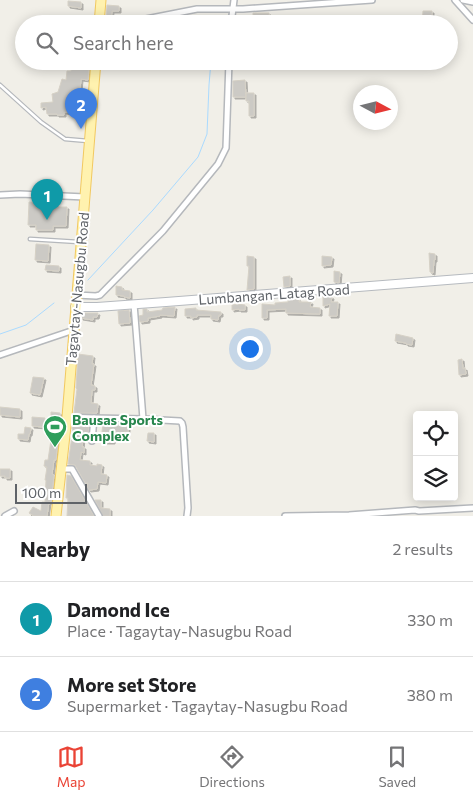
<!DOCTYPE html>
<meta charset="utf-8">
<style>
body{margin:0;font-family:Commissioner,sans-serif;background:#f6f6f6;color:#202124}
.controls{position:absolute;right:15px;bottom:15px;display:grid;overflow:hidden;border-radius:5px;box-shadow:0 2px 12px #0003}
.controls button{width:45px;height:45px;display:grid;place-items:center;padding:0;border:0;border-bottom:1px solid #e0e0e0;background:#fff;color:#202124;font:25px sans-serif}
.compass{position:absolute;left:353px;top:85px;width:45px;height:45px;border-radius:50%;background:#fff;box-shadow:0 2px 12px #0003;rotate:97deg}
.scale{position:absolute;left:15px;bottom:12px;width:72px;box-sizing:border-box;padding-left:5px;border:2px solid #5f6368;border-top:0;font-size:14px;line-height:18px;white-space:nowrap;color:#5f6368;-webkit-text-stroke:4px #fff;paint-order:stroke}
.you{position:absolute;left:249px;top:348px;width:18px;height:18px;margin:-12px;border:4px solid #fff;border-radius:50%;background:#1a73e8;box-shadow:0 0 0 8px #1a73e833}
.badge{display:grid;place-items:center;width:32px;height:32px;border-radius:50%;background:#ea4335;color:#fff;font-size:16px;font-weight:700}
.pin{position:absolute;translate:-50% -41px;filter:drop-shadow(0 1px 2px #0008)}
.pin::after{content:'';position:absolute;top:26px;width:18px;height:15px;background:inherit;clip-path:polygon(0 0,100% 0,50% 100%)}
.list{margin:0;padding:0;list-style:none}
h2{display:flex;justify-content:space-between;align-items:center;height:65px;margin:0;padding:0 20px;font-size:21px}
h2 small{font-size:16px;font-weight:400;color:#757577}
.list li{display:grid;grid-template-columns:32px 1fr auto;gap:15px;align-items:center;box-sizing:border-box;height:75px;padding:0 20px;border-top:1px solid #e0e0e0}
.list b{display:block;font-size:19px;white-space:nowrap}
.list p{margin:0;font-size:16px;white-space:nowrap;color:#757577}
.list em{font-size:16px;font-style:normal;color:#757577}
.icon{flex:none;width:28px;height:28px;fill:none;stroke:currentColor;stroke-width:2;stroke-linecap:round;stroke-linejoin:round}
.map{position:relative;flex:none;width:473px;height:516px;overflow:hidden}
.search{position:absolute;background:#fff;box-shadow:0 2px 12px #0003;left:15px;right:15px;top:15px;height:55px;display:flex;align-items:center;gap:12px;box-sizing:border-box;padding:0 18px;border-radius:28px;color:#757577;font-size:19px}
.sheet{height:215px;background:#fff}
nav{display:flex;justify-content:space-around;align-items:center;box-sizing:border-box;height:70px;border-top:1px solid #e0e0e0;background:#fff;font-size:14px;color:#757577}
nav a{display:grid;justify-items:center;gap:2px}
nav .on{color:#ea4335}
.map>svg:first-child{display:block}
</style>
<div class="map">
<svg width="473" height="516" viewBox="0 0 473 516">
<defs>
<filter id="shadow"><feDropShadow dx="2" dy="2" stdDeviation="0" flood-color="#0004"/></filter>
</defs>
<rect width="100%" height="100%" fill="#f1efe8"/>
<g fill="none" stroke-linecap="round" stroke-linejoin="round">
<g stroke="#aadaff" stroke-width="1">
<path d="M214 24 215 20"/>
<path d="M88 280 153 210 198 157 207 134 209 85 211 61"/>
<path d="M0 334 26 325 54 303"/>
</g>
</g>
<g fill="#cccac5" stroke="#d6d1c6" filter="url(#shadow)">
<path d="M68 1 81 2V8L68 6Z"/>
<path d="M107 5 119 6V11H112L111 19 106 18Z"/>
<path d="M423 11H432V24H422Z"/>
<path d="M253 13H269V21L253 20Z"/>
<path d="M236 18 256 21V24H235Z"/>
<path d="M72 61H84L83 68H89L88 80 81 79 80 89H83V95H72L71 103 82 104V111L73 110V113L64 112V115H57V114H47L46 107 41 108V103L53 102 52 94 58 92 62 79 66 80 67 71H71Z"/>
<path d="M245 80 246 97H233V81Z"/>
<path d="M246 93H254V116H249V101H246Z"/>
<path d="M29 202 56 204V207H67L66 226H53V230H36V225H28Z"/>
<path d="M36 244 49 245 48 261 35 260Z"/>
<path d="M429 253 435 254V260H434L433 273 430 272Z"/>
<path d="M247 256 254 257V289L247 290 249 266H247Z"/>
<path d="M322 256 332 257 331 265 322 266Z"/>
<path d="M46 265 59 266V271L45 270Z"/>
<path d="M334 271 340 272 339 283 334 282Z"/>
<path d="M290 276V286L284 287 283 277Z"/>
<path d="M116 286 122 287V290L130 291V298L124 297V296L116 295Z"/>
<path d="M323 295 332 297 331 302H338L337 316H329L330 304 323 306Z"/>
<path d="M288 299H299V302H311L310 307 320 308V314L286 313V309L267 310V318H262V304L275 305V303L288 302Z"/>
<path d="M238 304 245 305V310H239V309L232 310V305Z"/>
<path d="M175 307 174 316 160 315V316L148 318V321L140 322 139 316 143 315V309H147V312L162 310 163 308Z"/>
<path d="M196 308V310L221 312V315H219L218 320 211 319V315H197V317L191 318V316H185V309Z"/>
<path d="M129 310 130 323 119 324 118 311Z"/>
<path d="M82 313H98L97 317H93V320L81 318Z"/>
<path d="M396 334 413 338 412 345 406 344V343L395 341Z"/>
<path d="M78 354 93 356 92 364H94L91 385 95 386V390H92L91 403 98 404 97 413H74L77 389 76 388Z"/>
<path d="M462 359 463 369 465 368 466 374 459 375 458 360Z"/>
<path d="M33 377 44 378 40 395 30 393Z"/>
<path d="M0 407 20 409V417L0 415Z"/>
<path d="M51 412 60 413 56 460H54L52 474 54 475 51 502H49L47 516H34L29 513 33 507 41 511 42 502H45L46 480H45L47 467 44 466 45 460H48L52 433 53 420 51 419Z"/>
<path d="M32 417 45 418 44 427 32 426Z"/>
<path d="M73 422H89L88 438H83L82 447H84V453L81 452 80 460 90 461V465L97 466V464L102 465 101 474 107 475 106 483 98 482 97 489 89 490 87 487 88 483H85L75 465 68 464 73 429H72Z"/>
<path d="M103 423H130V427H128V432H124V433H114L113 442H105V432H102Z"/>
<path d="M25 427 31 428 30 434H29L28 440 18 439V434H24Z"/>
<path d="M148 433H154V442L147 441Z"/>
<path d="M0 469H10V478H5V476H0Z"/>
<path d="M67 475 71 476 94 516H67L68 498H66Z"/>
<path d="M95 500H101V508L110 509V516H103Z"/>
</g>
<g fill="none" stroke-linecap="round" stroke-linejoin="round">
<g stroke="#b5b8bc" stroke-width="5">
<g id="lane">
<path d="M0 85 41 122 65 139 88 141"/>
<path d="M30 239 79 242"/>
</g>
</g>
<g stroke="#b5b8bc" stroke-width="8">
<g id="street">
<path d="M455 0 473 20"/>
<path d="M463 0 473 2"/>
<path d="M129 24 141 20 197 9H243L372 0"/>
<path d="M231 24 234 0"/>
<path d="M0 195 20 194 85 197"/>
<path d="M76 295 96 296 100 295 163 231 218 164 226 148 229 61"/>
<path d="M134 304 143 419"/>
<path d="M0 355 74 330"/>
<path d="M67 417 94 418 143 419 180 421 182 423 183 427 188 508 187 516"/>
<path d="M92 441 94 418"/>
<path d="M62 469H72L99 516"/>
<path d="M5 516 14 511"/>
<path d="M285 516 349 515 415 510 419 511 473 508"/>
</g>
</g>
<g stroke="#b6babf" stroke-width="10">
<path id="secondary" d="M75 307H97L166 302 473 278"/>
</g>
<g stroke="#f2c960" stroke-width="11">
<g id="primary">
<path d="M99 24 101 0"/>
<path d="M56 516 67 417 96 61"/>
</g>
</g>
<use href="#lane" stroke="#fff" stroke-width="2.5"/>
<use href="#street" stroke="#fff" stroke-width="5"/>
<use href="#secondary" stroke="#fff" stroke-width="8"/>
<use href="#primary" stroke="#fff2af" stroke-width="9"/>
</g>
<defs>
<g id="stadium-pin" transform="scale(1.25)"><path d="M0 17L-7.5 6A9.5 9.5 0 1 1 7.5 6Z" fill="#2e9e5b" stroke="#fff"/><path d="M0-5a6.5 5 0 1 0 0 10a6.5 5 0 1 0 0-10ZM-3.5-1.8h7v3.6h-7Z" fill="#fff"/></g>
</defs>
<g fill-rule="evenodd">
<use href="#stadium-pin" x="55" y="427"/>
</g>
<g text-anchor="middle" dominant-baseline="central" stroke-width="4" stroke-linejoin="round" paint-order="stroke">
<g font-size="14" fill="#5f6368" stroke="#fff">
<text transform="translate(77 289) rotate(-85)">Tagaytay-Nasugbu Road</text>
<text transform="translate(274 294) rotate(-4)">Lumbangan-Latag Road</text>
</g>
<g font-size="14" font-weight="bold" fill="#27864d" stroke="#fff" text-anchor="start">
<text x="72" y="419">Bausas Sports<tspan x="72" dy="16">Complex</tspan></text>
</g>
</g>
</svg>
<div class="controls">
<button><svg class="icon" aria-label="locate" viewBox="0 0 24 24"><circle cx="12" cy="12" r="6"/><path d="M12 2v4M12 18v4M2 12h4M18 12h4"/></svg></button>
<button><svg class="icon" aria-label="layers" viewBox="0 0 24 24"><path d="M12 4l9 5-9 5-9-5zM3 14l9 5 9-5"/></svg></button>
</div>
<svg class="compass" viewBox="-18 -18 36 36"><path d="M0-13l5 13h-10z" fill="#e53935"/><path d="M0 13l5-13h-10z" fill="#757577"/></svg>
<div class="scale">100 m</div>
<div class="you"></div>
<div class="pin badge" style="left:47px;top:220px;background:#0f9aa8">1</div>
<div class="pin badge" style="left:81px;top:129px;background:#3f7fe0">2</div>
<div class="search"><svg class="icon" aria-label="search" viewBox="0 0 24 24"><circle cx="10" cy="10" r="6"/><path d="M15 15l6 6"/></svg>Search here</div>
</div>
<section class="sheet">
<h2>Nearby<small>2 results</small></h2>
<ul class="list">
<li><span class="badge" style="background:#0f9aa8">1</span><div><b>Damond Ice</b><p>Place · Tagaytay-Nasugbu Road</p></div><em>330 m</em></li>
<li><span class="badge" style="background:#3f7fe0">2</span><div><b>More set Store</b><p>Supermarket · Tagaytay-Nasugbu Road</p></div><em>380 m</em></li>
</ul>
</section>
<nav>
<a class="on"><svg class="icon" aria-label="map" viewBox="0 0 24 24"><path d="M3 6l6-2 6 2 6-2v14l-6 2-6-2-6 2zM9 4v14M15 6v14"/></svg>Map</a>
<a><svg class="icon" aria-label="directions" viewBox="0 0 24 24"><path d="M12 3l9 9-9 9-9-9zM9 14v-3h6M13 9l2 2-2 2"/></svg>Directions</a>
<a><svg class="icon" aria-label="saved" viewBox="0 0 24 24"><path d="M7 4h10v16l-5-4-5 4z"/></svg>Saved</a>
</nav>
